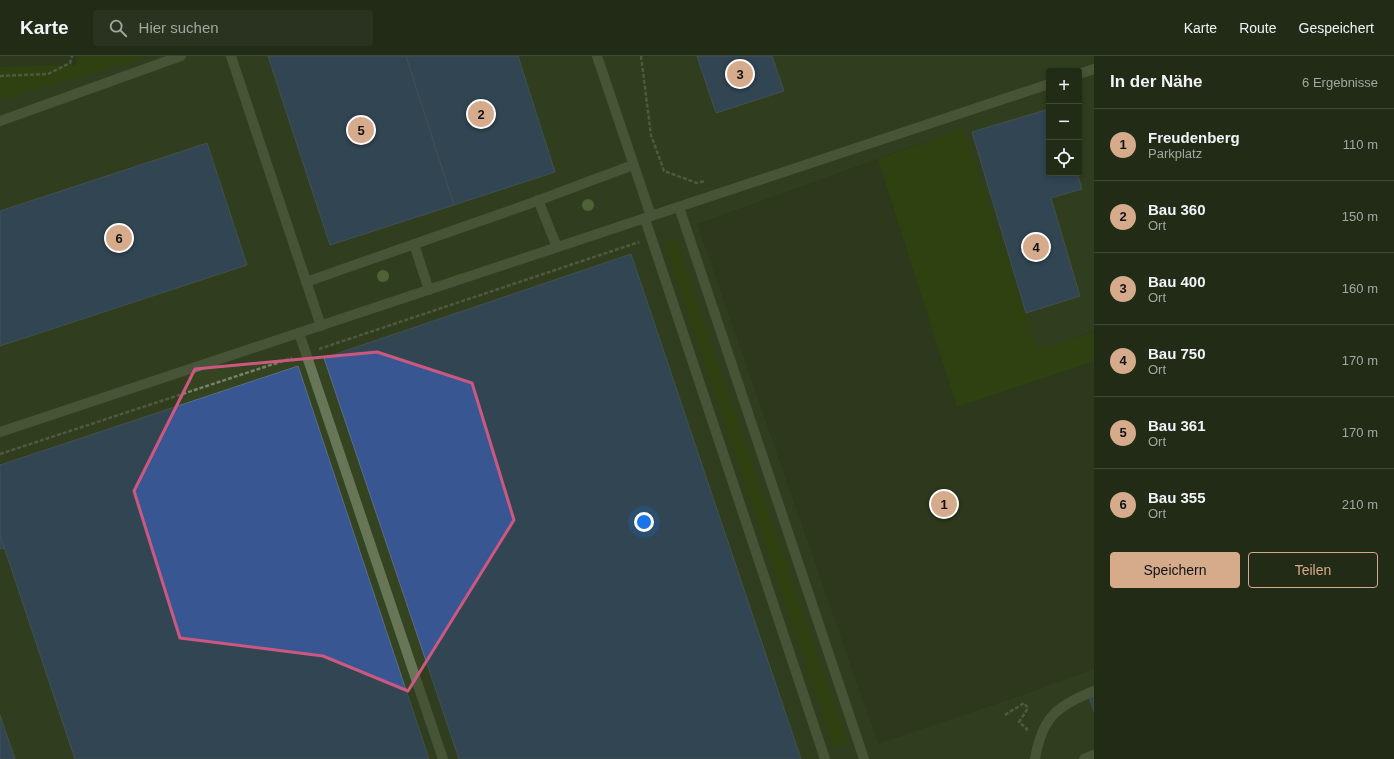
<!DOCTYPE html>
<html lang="de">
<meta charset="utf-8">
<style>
body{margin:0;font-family:Arial,sans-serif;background:#2a331f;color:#f1f3f6}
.controls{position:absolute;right:12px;top:12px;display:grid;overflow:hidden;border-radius:4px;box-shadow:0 2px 6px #0003}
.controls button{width:36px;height:36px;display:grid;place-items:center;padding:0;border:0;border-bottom:1px solid #3f4735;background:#222b16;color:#f1f3f6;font:20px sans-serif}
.you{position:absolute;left:644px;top:466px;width:14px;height:14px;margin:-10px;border:3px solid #fff;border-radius:50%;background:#1a73e8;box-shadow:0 0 0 6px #1a73e833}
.badge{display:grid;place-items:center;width:26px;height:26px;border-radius:50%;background:#d6ab8b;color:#111;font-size:13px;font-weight:700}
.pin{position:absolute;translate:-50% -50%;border:2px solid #fff;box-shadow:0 1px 4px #0006}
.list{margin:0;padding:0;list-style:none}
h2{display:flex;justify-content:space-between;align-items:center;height:52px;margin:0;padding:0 16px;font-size:17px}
h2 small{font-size:13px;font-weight:400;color:#a2a7a1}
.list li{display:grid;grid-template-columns:26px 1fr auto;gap:12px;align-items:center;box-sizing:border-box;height:72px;padding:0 16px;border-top:1px solid #3f4735}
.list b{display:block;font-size:15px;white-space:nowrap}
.list p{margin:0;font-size:13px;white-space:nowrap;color:#a2a7a1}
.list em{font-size:13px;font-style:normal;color:#a2a7a1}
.actions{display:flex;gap:8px;padding:12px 16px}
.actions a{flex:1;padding:9px 0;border:1px solid #d6ab8b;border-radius:4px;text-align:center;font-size:14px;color:#d6ab8b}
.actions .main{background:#d6ab8b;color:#111}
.icon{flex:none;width:22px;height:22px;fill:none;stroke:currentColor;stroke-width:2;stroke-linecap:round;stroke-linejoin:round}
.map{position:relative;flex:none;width:1094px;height:703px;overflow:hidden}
header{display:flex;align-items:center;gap:24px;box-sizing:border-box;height:56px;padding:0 20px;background:#222b16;border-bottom:1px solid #3f4735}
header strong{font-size:19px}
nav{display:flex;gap:22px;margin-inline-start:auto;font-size:14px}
.search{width:280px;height:36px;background:#2a331f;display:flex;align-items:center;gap:10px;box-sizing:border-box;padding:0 14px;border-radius:4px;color:#a2a7a1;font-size:15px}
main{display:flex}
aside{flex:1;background:#222b16}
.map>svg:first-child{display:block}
</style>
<header>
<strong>Karte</strong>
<div class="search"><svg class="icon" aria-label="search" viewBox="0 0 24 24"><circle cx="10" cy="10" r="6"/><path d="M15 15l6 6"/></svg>Hier suchen</div>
<nav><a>Karte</a><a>Route</a><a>Gespeichert</a></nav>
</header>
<main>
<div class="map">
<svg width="1094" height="703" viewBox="0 0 1094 703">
<rect width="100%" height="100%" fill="#2d391d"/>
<path fill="#344420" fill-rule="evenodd" d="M152 0H1094V275L1037 294 962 72 697 168 878 688 1029 637 1094 613V703H0V44ZM1049 15H1079V117H1049Z"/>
<g fill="#314c00">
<path d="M78 0H152L0 44V11L76 9Z"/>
<path d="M963 72 1037 293 1094 276V305L957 351 878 103Z"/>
<path d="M676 184 848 687 833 691 664 187Z"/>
</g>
<g fill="#375692" stroke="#5c6c89">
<path d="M268 0H406L454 149 330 189Z"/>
<path d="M406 0H518L555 116 454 149Z"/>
<path d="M697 0H772L784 35 716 57Z"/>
<path d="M1049 53V117H1077L1082 133 1051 142 1080 240 1026 257 972 76Z"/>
<path d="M207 87 247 209 0 290V155Z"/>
<path d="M631 198 801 703H459L324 302Z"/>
<path d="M298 310 429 703H75L0 479V409Z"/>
<path d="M0 479 4 492 0 493Z"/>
<path d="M1094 638V656L1089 640Z"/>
<path d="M0 659 15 703H0Z"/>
</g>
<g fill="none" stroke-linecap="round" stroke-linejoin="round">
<g stroke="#77816a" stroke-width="2.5" stroke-dasharray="4 2" stroke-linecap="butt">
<path d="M641 0 651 79 664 115 697 127 705 125"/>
<path d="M0 20 48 18 70 7 72 0"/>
<path d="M319 293 639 186"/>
<path d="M0 398 292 302"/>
<path d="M1005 659 1024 647 1028 652 1019 666 1027 673 1026 675"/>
</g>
<g stroke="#687658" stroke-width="10">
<path d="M231 0 321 270"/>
<path d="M597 0 651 160"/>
<path d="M1079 18 1094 13"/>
<path d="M0 65 181 0"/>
<path d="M538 144 557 191"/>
<path d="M679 151 864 703"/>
<path d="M645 163 825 703"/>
<path d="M414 188 429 234"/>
<path d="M306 226 526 149 633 109"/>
<path d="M299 277 443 703"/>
<path d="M0 376 1049 28"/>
<path d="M1035 703C1042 662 1056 650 1094 635"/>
<path d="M1084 703 1094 699"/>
</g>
</g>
<g fill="#799653">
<circle cx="588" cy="149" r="6"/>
<circle cx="383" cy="220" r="6"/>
</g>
<path d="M0 0H1094V703H0ZM377 296 472 327 514 464 408 635 323 600 180 582 134 435 195 313Z" fill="#2d391d" fill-opacity=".55" fill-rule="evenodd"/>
<path fill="none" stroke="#cc5881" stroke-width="3" stroke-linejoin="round" d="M377 296 472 327 514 464 408 635 323 600 180 582 134 435 195 313Z"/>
</svg>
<div class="controls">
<button>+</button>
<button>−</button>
<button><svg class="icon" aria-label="locate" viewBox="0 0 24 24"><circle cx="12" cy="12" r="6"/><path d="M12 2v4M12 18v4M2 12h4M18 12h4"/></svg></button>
</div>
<div class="you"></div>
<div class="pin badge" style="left:944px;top:448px">1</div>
<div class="pin badge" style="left:481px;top:58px">2</div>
<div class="pin badge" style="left:740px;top:18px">3</div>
<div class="pin badge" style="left:1036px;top:191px">4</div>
<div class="pin badge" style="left:361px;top:74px">5</div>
<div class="pin badge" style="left:119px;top:182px">6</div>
</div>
<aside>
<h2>In der Nähe<small>6 Ergebnisse</small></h2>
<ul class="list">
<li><span class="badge">1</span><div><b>Freudenberg</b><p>Parkplatz</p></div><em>110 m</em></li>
<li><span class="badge">2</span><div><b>Bau 360</b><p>Ort</p></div><em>150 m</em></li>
<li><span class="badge">3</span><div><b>Bau 400</b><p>Ort</p></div><em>160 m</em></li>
<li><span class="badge">4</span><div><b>Bau 750</b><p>Ort</p></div><em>170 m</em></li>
<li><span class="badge">5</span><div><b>Bau 361</b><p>Ort</p></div><em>170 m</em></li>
<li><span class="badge">6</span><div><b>Bau 355</b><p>Ort</p></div><em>210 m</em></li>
</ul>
<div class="actions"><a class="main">Speichern</a><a>Teilen</a></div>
</aside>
</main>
